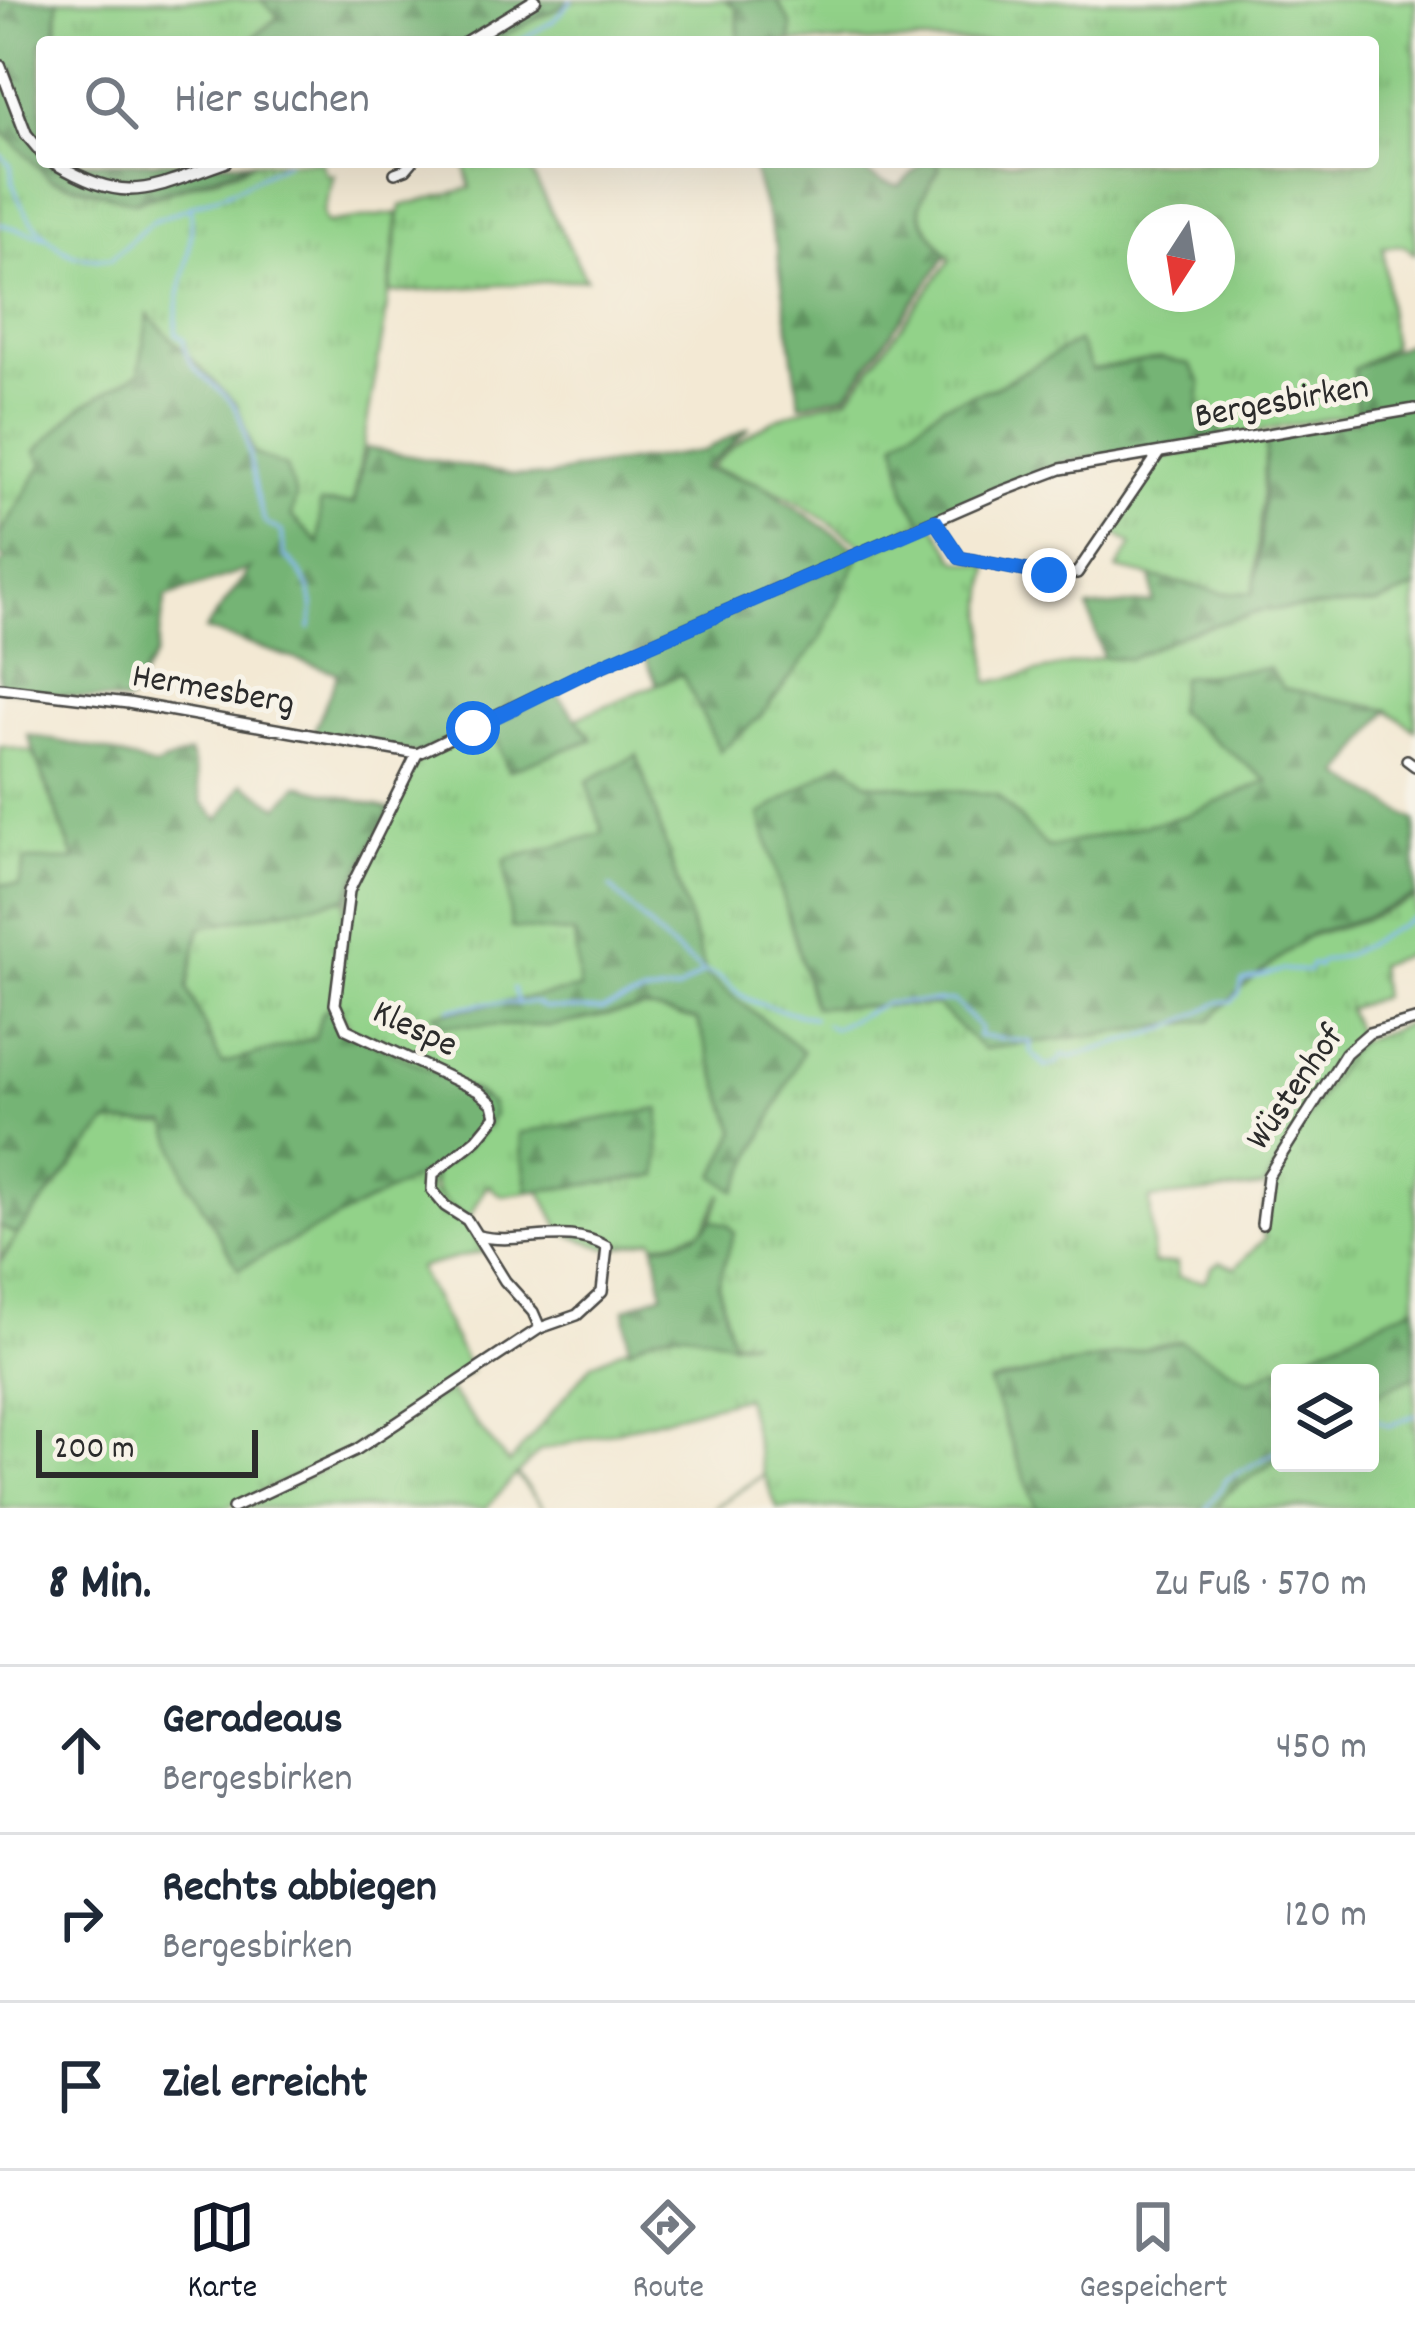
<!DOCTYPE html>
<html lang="de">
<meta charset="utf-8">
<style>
body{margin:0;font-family:Dekko,sans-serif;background:#f2f2f3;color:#1f2937}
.controls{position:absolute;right:36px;bottom:36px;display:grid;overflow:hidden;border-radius:12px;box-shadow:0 12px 48px #0002}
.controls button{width:108px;height:108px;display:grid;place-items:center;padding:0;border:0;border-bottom:3px solid #e0e1e3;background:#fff;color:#1f2937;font:60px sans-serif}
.compass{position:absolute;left:1127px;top:204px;width:108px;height:108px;border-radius:50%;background:#fff;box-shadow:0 12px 48px #0002;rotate:192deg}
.scale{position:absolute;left:36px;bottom:30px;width:222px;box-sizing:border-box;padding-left:12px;border:6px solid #2b2b2b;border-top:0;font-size:33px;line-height:42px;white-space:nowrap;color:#2b2b2b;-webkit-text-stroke:9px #f7f3e8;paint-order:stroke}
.stop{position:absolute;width:36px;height:36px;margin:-27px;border:9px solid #1a73e8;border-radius:50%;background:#fff}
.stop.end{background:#1a73e8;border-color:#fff;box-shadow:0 3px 12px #0008}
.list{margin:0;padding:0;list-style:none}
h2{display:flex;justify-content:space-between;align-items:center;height:156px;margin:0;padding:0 48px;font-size:51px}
h2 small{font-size:39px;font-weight:400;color:#747a83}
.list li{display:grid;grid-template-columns:78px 1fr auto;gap:36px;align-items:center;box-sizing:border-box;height:168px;padding:0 48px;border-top:3px solid #e0e1e3}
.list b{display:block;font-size:45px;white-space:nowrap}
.list p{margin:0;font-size:39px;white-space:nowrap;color:#747a83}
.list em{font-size:39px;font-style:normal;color:#747a83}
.icon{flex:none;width:66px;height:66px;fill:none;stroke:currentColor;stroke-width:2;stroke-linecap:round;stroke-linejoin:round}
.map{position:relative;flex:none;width:1415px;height:1508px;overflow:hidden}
.search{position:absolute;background:#fff;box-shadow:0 12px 48px #0002;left:36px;right:36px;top:36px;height:132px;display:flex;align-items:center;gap:30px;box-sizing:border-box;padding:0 42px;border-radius:12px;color:#747a83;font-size:45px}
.sheet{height:660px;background:#fff}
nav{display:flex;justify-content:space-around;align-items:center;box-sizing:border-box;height:168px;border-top:3px solid #e0e1e3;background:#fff;font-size:33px;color:#747a83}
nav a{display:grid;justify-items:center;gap:6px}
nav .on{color:#111827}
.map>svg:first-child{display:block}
</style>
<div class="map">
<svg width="1415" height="1508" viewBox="0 0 1415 1508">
<defs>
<pattern id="grass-tufts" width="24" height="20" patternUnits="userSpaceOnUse" patternTransform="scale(3)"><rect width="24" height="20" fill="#92d289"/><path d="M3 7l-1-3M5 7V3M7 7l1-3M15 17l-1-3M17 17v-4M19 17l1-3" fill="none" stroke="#7eb476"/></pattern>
<pattern id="forest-firs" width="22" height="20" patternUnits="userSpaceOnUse" patternTransform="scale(3)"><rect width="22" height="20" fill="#75b475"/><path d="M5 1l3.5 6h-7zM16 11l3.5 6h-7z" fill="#609360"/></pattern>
</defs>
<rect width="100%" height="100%" fill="#f7f3e8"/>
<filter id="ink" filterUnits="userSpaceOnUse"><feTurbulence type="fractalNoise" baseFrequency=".00833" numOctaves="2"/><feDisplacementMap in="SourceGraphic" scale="24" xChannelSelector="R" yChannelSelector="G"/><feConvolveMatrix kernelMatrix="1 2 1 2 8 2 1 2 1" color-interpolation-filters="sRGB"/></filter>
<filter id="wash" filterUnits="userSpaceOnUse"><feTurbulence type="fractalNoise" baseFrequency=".004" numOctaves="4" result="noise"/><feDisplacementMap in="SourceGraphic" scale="48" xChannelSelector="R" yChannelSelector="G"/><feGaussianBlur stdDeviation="2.7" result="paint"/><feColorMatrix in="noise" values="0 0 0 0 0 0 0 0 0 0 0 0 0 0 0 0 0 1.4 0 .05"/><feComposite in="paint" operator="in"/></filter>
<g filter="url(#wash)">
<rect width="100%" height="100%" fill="#f3e9d4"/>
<g fill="url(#grass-tufts)" stroke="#5e7e5a" stroke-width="3" fill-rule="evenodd">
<path d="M58 0H261L279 16 247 42H57Z"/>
<path d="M575 0H725L737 8 739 42H491Z"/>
<path d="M777 0H1415V254L1404 246 1383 247 1392 347 1354 369 1357 413 1221 438 1213 412 1198 411 1201 382 1190 365 1161 358 1091 370 1077 342 997 386 943 405 897 441 906 496 923 522 867 548C815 512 772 482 710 468 754 422 789 411 849 397L950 260C918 210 910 221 935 162H1373V42H791V25ZM1145 222H1217V294H1145Z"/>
<path d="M0 128 50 179 135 202 237 171 255 162H321L327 175H334L323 213 326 223 398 213 385 321 353 504H321L320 545 291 516 295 496 253 453 237 405 149 316 139 373 43 464 0 535Z"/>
<path d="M464 162H526L586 279 390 293 401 206 471 188Z"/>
<path d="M1267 435 1254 593H1224L1117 569 1132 545 1111 530 1158 459Z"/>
<path d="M934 525 957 560 989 566 985 602 988 683 1103 657 1129 659 1186 633 1265 610 1377 604 1415 588V730L1387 710 1283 688 1177 711 1269 781 1185 816 1048 848 996 795 867 783 814 1006 936 1005 984 1049 1210 1020 1243 987 1306 937 1367 919 1415 898V952L1378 965 1382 997 1347 1009 1359 1036 1263 1187 1150 1199 1153 1264 1177 1263 1178 1277 1205 1281 1213 1266 1221 1262 1235 1268 1266 1237 1260 1230 1270 1177 1348 1054 1360 1041 1415 1021V1306L1250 1380 1179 1341 990 1382 1036 1508H777L764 1475 714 1508 763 1475 745 1397 540 1451 517 1474 544 1508 516 1475 486 1508H239L318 1472 449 1390 509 1464 592 1364 655 1333 689 1331 732 1343 753 1340H731L717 1284 734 1233 728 1225 712 1220 722 1193 703 1230 676 1240 655 1244 653 1239 611 1249 562 1233 540 1190 658 1176 520 1133 528 1192 502 1196 487 1185 469 1219C450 1207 434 1199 434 1175L336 1003 350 897 418 755 492 725 508 770 592 740 576 718 682 674 720 750 859 555ZM637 755 707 976 803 1051 736 1190 715 1176 736 1132 697 1020 645 1008 551 1026 435 1015 580 989 574 934 604 833Z"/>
<path d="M0 746 33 752 75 861 19 886 0 884Z"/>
<path d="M346 898 333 1004 321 1014 316 1038 222 1064 187 988 200 927Z"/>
<path d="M107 1123 168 1124 186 1177 432 1174 431 1190 467 1221 485 1251 418 1268 471 1371 354 1448 226 1508H0V1264L16 1237 0 1259V1226L17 1235Z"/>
<path d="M1415 1376V1508H1217L1226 1494 1280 1458V1463H1370V1397Z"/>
</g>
<g fill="url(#forest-firs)" stroke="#507050" stroke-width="3">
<path d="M0 0H58L55 42H42V162H254L134 202 50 179 0 128Z"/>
<path d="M261 0H574L490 42H249L279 17Z"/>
<path d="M725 0H777L791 25V42H739L737 8Z"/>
<path d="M751 162H857C868 178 881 182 899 186L924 162H935L940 168C910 216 914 210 947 255L847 394 800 405 777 249Z"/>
<path d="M148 315 237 405 253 453 286 467 296 496 291 516 319 544 320 503 354 504 366 448 513 475 546 477 577 469 703 451 750 427 704 469 760 484 860 551 417 754 312 736 338 673 205 630 250 569 166 597 156 654 128 703 0 688V565L5 560 0 555V535L43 464 36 451 81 407 139 373Z"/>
<path d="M1415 340V588L1377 604 1265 610 1186 633 1129 659 1103 657 1088 608 1153 602 1152 577 1224 593H1253L1260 550 1267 435 1358 420 1354 369Z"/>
<path d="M1078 341 1092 370 1161 358 1190 365 1201 382 1198 411 1213 412 1221 438 1061 463 923 522 906 495 896 441 943 405 996 387Z"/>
<path d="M859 555 821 638 759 718 720 751 682 674 657 684 643 653Z"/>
<path d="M1269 668 1283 688 1388 710 1341 775 1415 820V896L1366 917 1310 934 1243 987 1210 1020 983 1049 936 1005 814 1007 760 815 843 761 867 783 997 795 1048 848 1185 816 1268 781 1176 711 1181 677Z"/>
<path d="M555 691 592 739 508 771 492 725Z"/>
<path d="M28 735 107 751 154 767 190 753 203 803 219 820 243 783 279 807 298 785 389 809 346 898 200 927 187 988 222 1064 315 1038 321 1014 333 1004 345 1030 476 1092 492 1104 494 1115C479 1138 445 1172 419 1176L238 1269 186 1177 167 1124 107 1123 16 1235 0 1226V884L19 886 25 860H75Z"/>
<path d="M637 755 707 976 803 1051 736 1191 715 1176 736 1132 697 1020 645 1008 551 1026 445 1025 434 1014 580 989 574 934 511 928 505 860 603 833 587 781Z"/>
<path d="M660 1109 658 1176 528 1192 519 1133Z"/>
<path d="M712 1220 728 1225 734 1233 718 1284 732 1343C687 1331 670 1323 629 1349L625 1309 663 1293 655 1246C677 1241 698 1239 712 1220Z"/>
<path d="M1415 1306V1376L1370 1397V1373H1280V1458L1226 1494 1217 1508H1036L989 1383 1180 1341 1250 1380Z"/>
</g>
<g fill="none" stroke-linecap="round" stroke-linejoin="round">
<g stroke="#88baf5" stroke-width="3">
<path d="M487 42H490"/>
<path d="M516 42 552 22 572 0"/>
<path d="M0 154 11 166C12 202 39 237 71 254 81 259 99 258 111 259L153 221 233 190 288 162"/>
<path d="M190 206C197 251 174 289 176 333L184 340C183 371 215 381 233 404 249 424 256 514 266 523 270 527 277 528 282 532L284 555C306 574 319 600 310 629"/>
<path d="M0 224 49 238"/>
<path d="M610 887 666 943 701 970"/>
<path d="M513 988 518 1004"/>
<path d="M449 1009 486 1003H535L544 1008 601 1010 644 995 677 991 704 972C722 976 725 982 737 992 755 1007 792 1012 814 1018"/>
<path d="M825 1024 834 1028 886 1003 954 1001 980 1028 978 1036 1031 1042 1030 1051 1046 1067 1058 1063 1063 1055 1072 1057 1169 1028 1220 1002 1232 1001 1239 994 1242 981 1284 970 1309 971 1311 964 1318 967 1320 962 1348 954 1415 917"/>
<path d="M1370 1417 1389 1426 1415 1415"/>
<path d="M1207 1508 1227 1479 1280 1450"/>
</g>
</g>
</g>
<g filter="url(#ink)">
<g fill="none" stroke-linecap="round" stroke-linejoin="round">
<g stroke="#494844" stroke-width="14">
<g id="minor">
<path d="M395 173 406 169 412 162"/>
<path d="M935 521 960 558 1049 575 1077 573 1159 453"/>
<path d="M0 688 128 703 417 754 582 674 1000 492 1061 469 1415 409"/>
<path d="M1407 760 1415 766"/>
<path d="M1262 1224 1268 1176 1346 1053 1369 1033 1415 1020"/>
<path d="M478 1236C522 1246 565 1223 607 1247L602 1292 577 1315 540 1328"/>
<path d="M233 1508 356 1450 540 1328 533 1312 505 1281 467 1220 445 1206 432 1190 433 1174 477 1139 496 1116 493 1104 478 1091 346 1029 335 1004 349 891 417 754"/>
</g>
</g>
<g stroke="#494844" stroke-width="15">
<g id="tertiary">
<path d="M466 42 535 0"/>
<path d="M0 66 26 134 42 153"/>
<path d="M53 162C129 207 148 189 225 162"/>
</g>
</g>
<use href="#minor" stroke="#fff" stroke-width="9"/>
<use href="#tertiary" stroke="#fff" stroke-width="10"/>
</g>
</g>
<g fill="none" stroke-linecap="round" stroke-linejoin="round" filter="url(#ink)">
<path stroke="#1a73e8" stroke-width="15" d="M473 728 582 674 935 521 960 558 1049 575"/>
</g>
<g text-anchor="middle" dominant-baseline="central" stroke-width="10" stroke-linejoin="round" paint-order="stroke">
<g font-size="36" fill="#2b2b2b" stroke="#f7f3e8">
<text transform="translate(1282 404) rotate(-10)">Bergesbirken</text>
<text transform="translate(213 692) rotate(10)">Hermesberg</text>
<text transform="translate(414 1031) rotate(25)">Klespe</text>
<text transform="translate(1297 1089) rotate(-55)">Wüstenhof</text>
</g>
</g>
</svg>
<div class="controls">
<button><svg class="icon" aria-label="layers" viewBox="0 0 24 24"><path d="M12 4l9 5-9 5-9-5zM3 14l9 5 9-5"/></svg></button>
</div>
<svg class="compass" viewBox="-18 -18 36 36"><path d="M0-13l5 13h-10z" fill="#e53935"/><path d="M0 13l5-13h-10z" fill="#747a83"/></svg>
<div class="scale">200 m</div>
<div class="stop" style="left:473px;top:728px"></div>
<div class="stop end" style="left:1049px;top:575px"></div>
<div class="search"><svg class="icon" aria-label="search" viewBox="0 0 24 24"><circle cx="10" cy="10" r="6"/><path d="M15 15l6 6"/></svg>Hier suchen</div>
</div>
<section class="sheet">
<h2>8 Min.<small>Zu Fuß · 570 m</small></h2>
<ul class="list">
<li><svg class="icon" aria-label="ahead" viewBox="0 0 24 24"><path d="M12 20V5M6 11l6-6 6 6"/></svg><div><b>Geradeaus</b><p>Bergesbirken</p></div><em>450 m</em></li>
<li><svg class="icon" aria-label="right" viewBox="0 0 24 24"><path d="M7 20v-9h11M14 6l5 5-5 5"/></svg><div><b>Rechts abbiegen</b><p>Bergesbirken</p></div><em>120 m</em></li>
<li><svg class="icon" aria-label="arrive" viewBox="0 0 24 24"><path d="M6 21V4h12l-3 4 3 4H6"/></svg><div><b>Ziel erreicht</b></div></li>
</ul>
</section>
<nav>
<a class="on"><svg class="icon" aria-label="map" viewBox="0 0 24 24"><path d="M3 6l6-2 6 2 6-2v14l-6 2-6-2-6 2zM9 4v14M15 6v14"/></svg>Karte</a>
<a><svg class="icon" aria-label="directions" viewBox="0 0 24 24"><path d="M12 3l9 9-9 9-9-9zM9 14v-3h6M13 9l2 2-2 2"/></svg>Route</a>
<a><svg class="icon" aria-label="saved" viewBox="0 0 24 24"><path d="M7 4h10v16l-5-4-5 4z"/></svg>Gespeichert</a>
</nav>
